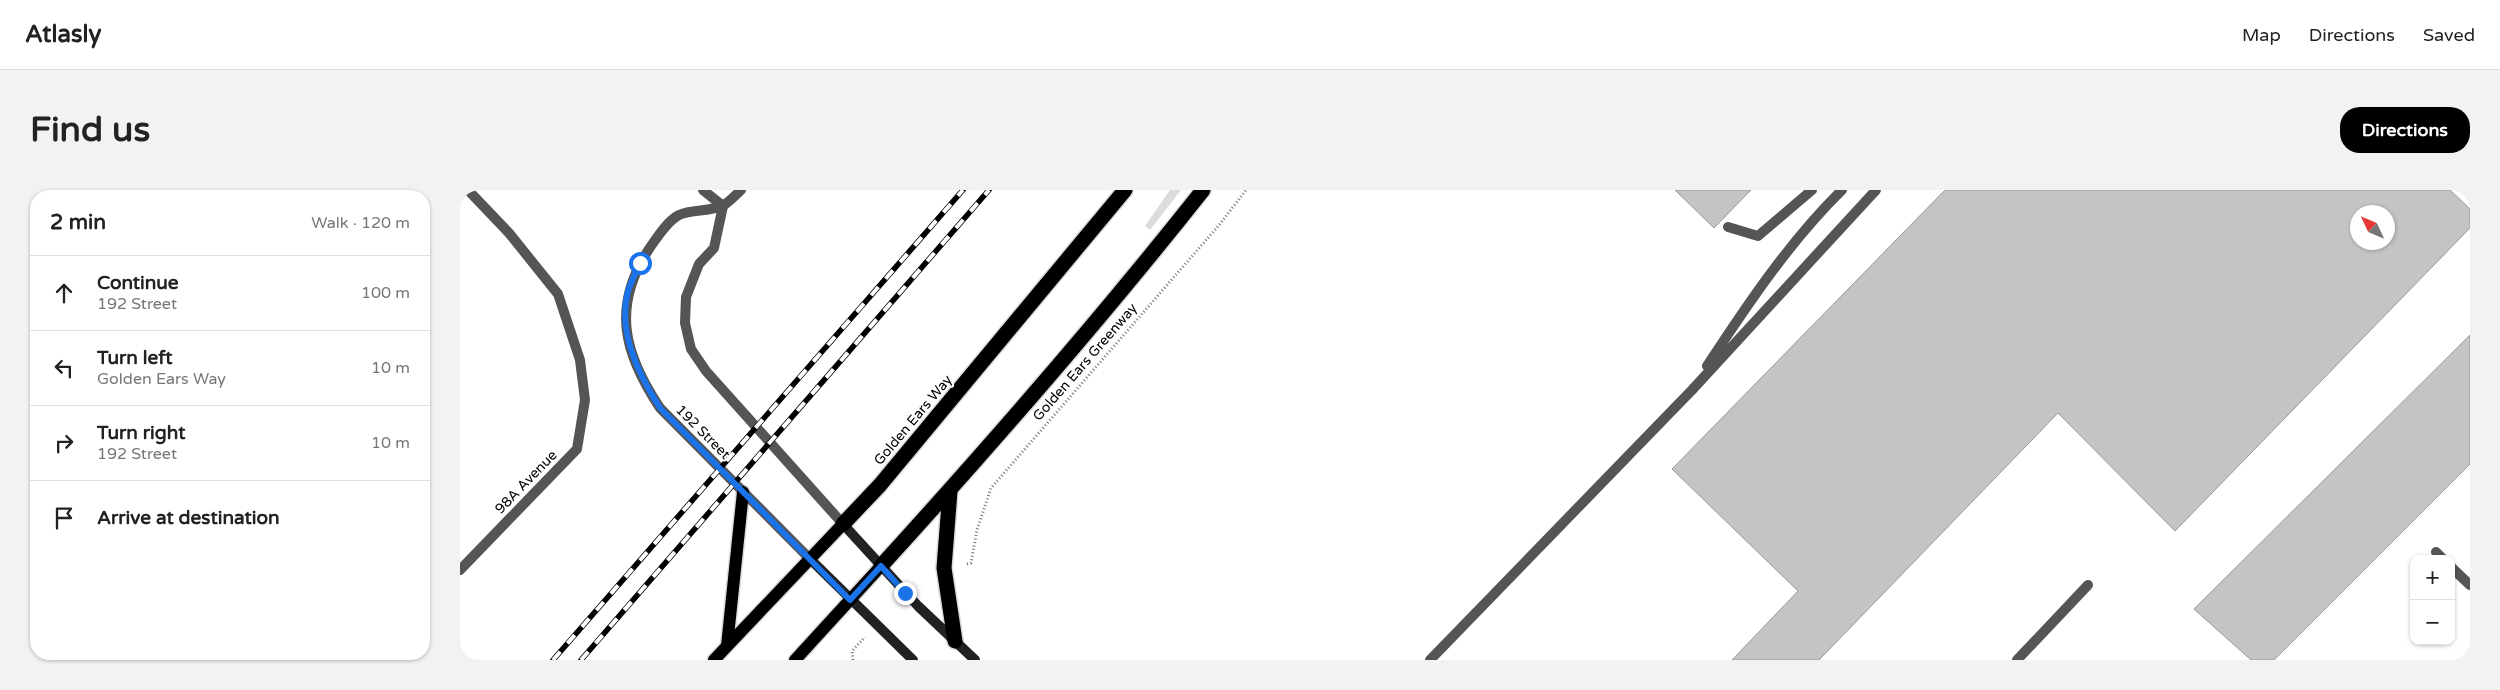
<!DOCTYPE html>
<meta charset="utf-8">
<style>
body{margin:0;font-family:"Varela Round",sans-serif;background:#f2f2f2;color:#222}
.controls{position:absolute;right:15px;bottom:15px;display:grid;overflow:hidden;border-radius:10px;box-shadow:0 1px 4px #0004}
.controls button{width:45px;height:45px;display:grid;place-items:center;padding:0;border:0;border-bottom:1px solid #e0e0e0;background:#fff;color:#222;font:25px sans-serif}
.compass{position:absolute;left:1890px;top:15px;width:45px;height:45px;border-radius:50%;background:#fff;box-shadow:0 1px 4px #0004;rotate:314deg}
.stop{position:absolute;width:15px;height:15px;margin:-11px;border:4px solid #1a73e8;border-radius:50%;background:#fff}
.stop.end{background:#1a73e8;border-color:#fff;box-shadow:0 1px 5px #0008}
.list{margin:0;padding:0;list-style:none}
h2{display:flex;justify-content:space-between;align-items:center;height:65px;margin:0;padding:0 20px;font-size:21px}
h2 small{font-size:16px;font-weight:400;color:#767676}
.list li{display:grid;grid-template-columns:32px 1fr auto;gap:15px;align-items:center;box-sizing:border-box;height:75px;padding:0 20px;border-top:1px solid #e0e0e0}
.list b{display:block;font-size:19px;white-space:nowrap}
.list p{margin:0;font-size:16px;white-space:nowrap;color:#767676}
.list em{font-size:16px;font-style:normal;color:#767676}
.icon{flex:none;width:28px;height:28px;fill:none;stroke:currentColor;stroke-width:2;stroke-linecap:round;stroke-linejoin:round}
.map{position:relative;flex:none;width:2010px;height:470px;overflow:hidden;border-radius:20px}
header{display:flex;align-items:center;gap:30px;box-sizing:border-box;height:70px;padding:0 25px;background:#fff;border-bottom:1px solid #e0e0e0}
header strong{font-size:24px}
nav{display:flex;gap:28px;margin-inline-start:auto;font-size:18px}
.intro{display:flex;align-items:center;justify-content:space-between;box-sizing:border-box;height:120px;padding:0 30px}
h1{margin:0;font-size:35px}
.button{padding:12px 22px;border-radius:20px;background:#000;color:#fff;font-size:18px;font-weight:700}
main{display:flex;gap:30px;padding:0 30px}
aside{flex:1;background:#fff;border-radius:20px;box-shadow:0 1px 4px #0004}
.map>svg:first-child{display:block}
</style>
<header>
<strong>Atlasly</strong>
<nav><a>Map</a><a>Directions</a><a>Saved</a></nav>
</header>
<div class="intro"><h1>Find us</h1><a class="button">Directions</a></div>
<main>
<aside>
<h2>2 min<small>Walk · 120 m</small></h2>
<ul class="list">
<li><svg class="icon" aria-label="ahead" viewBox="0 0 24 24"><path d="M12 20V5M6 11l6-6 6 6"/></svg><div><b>Continue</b><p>192 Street</p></div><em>100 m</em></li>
<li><svg class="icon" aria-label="left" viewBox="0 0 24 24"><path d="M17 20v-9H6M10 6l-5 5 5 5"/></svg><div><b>Turn left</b><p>Golden Ears Way</p></div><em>10 m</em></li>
<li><svg class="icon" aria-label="right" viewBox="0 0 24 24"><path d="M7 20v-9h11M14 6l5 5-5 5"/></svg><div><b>Turn right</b><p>192 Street</p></div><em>10 m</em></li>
<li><svg class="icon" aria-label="arrive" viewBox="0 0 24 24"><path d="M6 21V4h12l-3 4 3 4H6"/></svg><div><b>Arrive at destination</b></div></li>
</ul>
</aside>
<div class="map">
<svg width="2010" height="470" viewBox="0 0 2010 470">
<rect width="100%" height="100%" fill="#fff"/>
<path fill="#dcdcdc" d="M710 0H721L690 40 685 36Z"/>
<g fill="#c4c4c4" stroke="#999" fill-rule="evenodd">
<path d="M1215 0H1291L1254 38Z"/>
<path d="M1485 0H1990L2010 19V38L1715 341 1598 223 1359 470H1272L1338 401 1212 279ZM1898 22H1928V52H1898Z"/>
<path d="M2010 145V274L1814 470H1791L1734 419Z"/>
</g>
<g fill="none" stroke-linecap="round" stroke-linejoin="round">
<g stroke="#dbdbdb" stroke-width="15">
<g id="primary">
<path d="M267 456 283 302"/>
<path d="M254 470 383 334"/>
<path d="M335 470 421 376"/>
</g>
</g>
<g stroke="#dbdbdb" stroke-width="18">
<g id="motorway">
<path d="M490 301 484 378 495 451"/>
<path d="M383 334 420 295 665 0"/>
<path d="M421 376C532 254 641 129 743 0"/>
</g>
</g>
<g stroke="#777" stroke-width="3" stroke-dasharray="1 2.5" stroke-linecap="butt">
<path d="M507 374 511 373 517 340 531 298 760 34 786 0"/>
<path d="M393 470 392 461 405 447"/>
</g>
<g stroke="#555" stroke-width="10">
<path d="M243 0 263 16"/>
<path d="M1268 37 1298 46 1352 0"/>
<path d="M1247 176C1287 115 1330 51 1382 0"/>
<path d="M1976 362 1983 369"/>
<path d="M1991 377 2010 395"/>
<path d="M0 380 117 259 125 210 120 170 98 104 49 43 8 0"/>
<path d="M970 470 1232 200 1416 0"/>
<path d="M1557 470 1628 395"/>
</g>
<g stroke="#555" stroke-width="10">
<path d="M281 0C276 5 270 11 264 15 251 22 232 19 219 25 207 31 196 49 189 59 151 117 164 164 200 218L350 369"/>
<path d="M263 16 254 58 239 74 226 107 225 133 231 159 246 181 383 334"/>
</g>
<g stroke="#222" stroke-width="10">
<path d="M383 334 458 416 515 470"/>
<path d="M350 369 453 470"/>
</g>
<use href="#primary" stroke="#000" stroke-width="12"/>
<use href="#motorway" stroke="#000" stroke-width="15"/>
<g stroke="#000" stroke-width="5.5">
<g id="rail">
<path d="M93 470 503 0"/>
<path d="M121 470 529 0"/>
</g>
</g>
<use href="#rail" stroke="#fff" stroke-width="4" stroke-dasharray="11" stroke-linecap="butt"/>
</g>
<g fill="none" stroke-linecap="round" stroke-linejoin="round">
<path stroke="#1a73e8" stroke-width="6" d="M180 73C176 82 171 92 168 101 157 142 179 185 200 218L390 410 421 376 445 403"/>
</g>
<g text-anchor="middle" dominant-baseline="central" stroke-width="4" stroke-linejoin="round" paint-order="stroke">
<g font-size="14" fill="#000" stroke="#fff">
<text transform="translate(625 172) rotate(-49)">Golden Ears Greenway</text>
<text transform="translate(453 230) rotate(-50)">Golden Ears Way</text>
<text transform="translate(243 242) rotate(45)">192 Street</text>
<text transform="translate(66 292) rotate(-46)">98A Avenue</text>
</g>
</g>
</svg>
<div class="controls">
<button>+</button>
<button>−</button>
</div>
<svg class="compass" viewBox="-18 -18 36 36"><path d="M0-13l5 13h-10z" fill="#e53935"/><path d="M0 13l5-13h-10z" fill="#767676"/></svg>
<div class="stop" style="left:180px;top:73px"></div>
<div class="stop end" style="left:445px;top:403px"></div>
</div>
</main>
